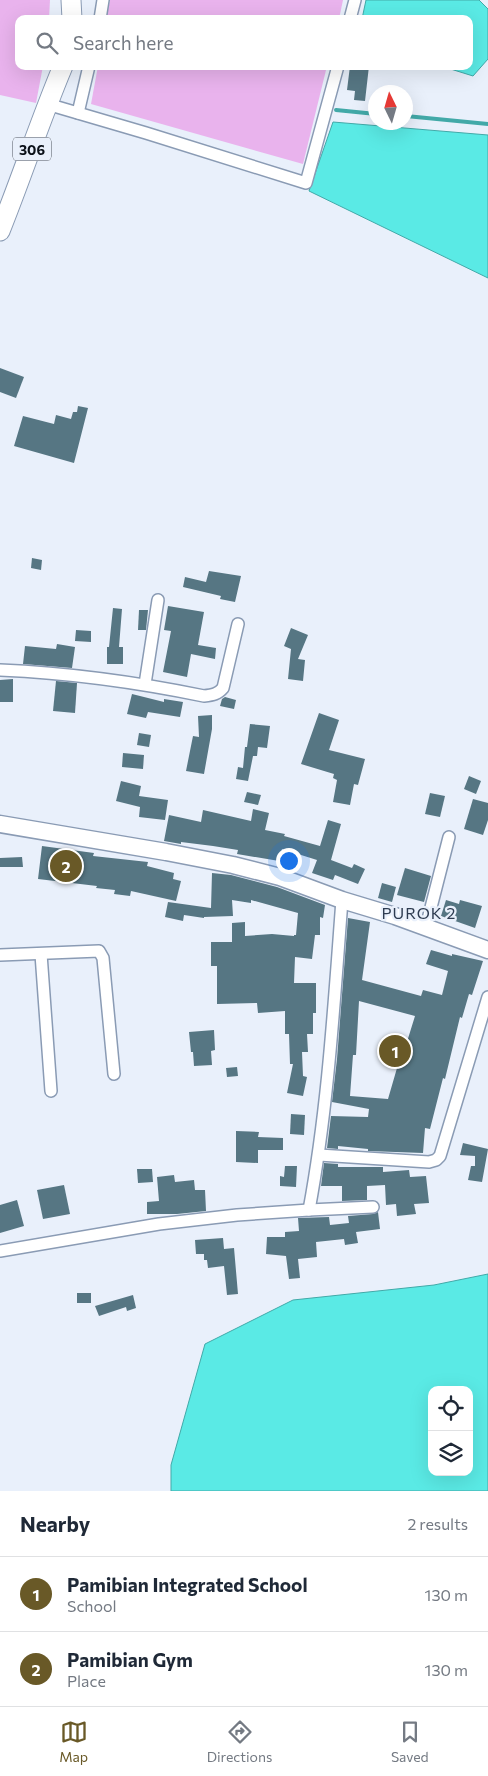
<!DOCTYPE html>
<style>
body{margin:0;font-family:Commissioner,sans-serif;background:#f2f2f3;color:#1f2937}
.controls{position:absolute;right:15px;bottom:15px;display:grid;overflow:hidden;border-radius:10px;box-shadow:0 5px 20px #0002}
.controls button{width:45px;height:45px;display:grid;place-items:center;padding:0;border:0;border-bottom:1px solid #e0e1e3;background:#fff;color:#1f2937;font:25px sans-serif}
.compass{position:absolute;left:368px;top:85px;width:45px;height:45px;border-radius:50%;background:#fff;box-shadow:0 5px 20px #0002;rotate:355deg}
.you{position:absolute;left:288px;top:860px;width:18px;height:18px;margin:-12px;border:4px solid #fff;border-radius:50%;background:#1a73e8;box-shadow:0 0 0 8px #1a73e833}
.badge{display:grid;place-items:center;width:32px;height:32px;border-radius:50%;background:#695927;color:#fff;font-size:16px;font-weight:700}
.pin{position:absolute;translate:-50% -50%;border:2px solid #fff;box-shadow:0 1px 5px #0006}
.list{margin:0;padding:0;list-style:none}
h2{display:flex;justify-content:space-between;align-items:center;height:65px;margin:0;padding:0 20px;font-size:21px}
h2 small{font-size:16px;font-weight:400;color:#747a83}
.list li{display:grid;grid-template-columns:32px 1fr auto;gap:15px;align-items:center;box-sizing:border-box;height:75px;padding:0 20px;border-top:1px solid #e0e1e3}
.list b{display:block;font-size:19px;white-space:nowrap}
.list p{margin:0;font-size:16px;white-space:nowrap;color:#747a83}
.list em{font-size:16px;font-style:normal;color:#747a83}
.icon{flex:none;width:28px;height:28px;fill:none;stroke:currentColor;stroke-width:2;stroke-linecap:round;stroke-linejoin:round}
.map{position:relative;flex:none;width:488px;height:1491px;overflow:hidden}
.search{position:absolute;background:#fff;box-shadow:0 5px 20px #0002;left:15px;right:15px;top:15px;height:55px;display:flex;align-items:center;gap:12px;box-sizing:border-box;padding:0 18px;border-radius:10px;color:#747a83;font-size:19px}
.sheet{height:215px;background:#fff}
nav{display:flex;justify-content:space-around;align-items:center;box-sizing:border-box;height:70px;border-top:1px solid #e0e1e3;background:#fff;font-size:14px;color:#747a83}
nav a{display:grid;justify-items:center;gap:2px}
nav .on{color:#695927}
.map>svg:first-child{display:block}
</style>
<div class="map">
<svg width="488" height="1491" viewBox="0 0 488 1491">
<rect width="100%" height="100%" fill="#e9f0fb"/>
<g fill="#e9b3ed">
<path d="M0 0H50L49 19H19V66H43L36 103 0 95Z"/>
<path d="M110 0H343L339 19H106Z"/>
<path d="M98 66H327L303 164 91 104Z"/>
</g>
<g fill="#5aeae5" stroke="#42a9a8" fill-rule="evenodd">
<path d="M366 0H479L488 9V59L473 76 441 66H469V19H362Z"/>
<path d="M333 122 488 135V278L309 191Z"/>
<path d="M488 1274V1491H171V1465L205 1344 293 1300 434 1285ZM432 1390H469V1472H432Z"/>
</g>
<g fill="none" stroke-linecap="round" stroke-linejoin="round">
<g stroke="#42a9a8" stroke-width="4">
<path d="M336 110 376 114"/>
<path d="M406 116 488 124"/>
</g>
</g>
<g fill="#567683" fill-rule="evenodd">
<path d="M350 66H369L365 101 354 100 355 91 347 90Z"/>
<path d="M0 368 24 377 16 398 0 392Z"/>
<path d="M78 406 88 408 74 463 14 446 23 416 54 424 56 415 71 419 73 412H77Z"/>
<path d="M32 558 42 560 41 570 31 568Z"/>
<path d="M209 571 241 576 235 602 220 599 221 596 183 587 185 577 206 582Z"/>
<path d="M168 606 204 612 198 645 216 648 215 659 191 654 187 677 163 672 171 631 164 630Z"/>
<path d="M113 608 122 609 119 647H123V664H107V647H109Z"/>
<path d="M139 610H148L146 630H138Z"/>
<path d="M291 628 308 635 298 659 305 660 303 681 288 679 291 649 284 646Z"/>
<path d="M76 630 91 631V642L75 641Z"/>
<path d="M57 644 75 647 72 668 23 664 25 646 56 649Z"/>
<path d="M13 679V702H0V680Z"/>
<path d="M56 681 77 683 75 713 53 711Z"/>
<path d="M132 694 164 702V699L183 702 180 717 148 712 146 718 127 714Z"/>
<path d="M225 697 236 700 234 709 220 706 222 699Z"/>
<path d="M319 713 339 720 329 750 365 759 358 785 354 784 350 805 333 802 337 780 333 778 334 774 301 764Z"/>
<path d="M212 715V729L204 774 186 771 193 736 199 737 198 716Z"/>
<path d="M250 724 270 726 267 748 258 747 257 756H253L248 781 236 779 238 767 243 768 245 747H247Z"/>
<path d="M139 733 151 735 149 747 137 745Z"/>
<path d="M123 753 144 755 143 769 122 767Z"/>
<path d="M469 776 481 781 476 794 464 789Z"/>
<path d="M121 781 141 786 139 796 168 800 165 820 139 817 140 807 116 801Z"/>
<path d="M247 792 261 795 258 805 244 802Z"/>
<path d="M430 793 445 796 440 817 425 814Z"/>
<path d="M473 799 488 803V820L483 835 464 829Z"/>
<path d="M253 809 269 813 265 830 285 834 284 836 320 846 328 820 341 824 331 860 352 868 354 864 365 869 358 884 335 875 333 880 312 873 317 860 282 849 279 861 237 854 238 850 213 846 181 842V844L164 841 169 815 201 822 203 810 251 821Z"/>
<path d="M42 846 94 853 93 856 148 862 147 866 174 873 173 879 181 881 176 901 131 891 130 896 114 894 115 890 96 888 97 886 38 879Z"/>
<path d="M22 857 23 867H0V858Z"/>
<path d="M405 868 431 876 424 902 397 895Z"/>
<path d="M212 873 231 875 277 887 325 905 323 918 320 917V935H315L312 959 295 957 294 983H316V1013H313V1034H307L308 1052H302L303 1076 307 1077 303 1096 287 1093 293 1064H290L289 1034H285V1011L258 1013 257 1003 217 1004V966H211V942H232V923L245 922V936L272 934 294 936V935H296L298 913 251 900V903L232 900 233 916 204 917V918L184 915 183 921 165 917 168 902 211 908Z"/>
<path d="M382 883 396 887 392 902 378 898Z"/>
<path d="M446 900 459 904 460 900 482 906 475 928 441 916Z"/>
<path d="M348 918 370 922 362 980 421 996 423 990 442 995 448 971 426 964 431 950 452 956V954L483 961 472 995 469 994 462 1018 460 1017 445 1079 443 1078 430 1129 425 1128 423 1153 368 1151V1149L338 1146V1149L327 1148 331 1116 368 1117 369 1109 332 1102 337 1059ZM359 1001 415 1016 406 1045 404 1044 388 1099 350 1096 353 1055H356Z"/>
<path d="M214 1030 215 1050 211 1051 212 1065 194 1066 193 1052H191L189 1032Z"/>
<path d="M237 1067 238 1076 227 1077 226 1068Z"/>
<path d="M291 1114 305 1115 304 1135 290 1134Z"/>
<path d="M236 1131 259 1132 258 1137 283 1138V1150H258V1163L236 1162Z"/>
<path d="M463 1143 488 1149 482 1182 468 1180 471 1166H475V1156L460 1155Z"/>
<path d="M324 1163 338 1164V1167H383V1172L409 1170 410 1177 426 1176 429 1203 414 1204 416 1214 397 1216 396 1204 386 1205 385 1185 367 1186V1200L342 1201V1186H321Z"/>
<path d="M285 1166H297L296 1187 280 1186V1176L284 1177Z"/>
<path d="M137 1169H152L153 1182 138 1183Z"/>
<path d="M174 1175 175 1182 194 1180 195 1190H205L206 1211 177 1214H147V1202L159 1201 157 1177Z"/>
<path d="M64 1185 70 1214 43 1219 37 1190Z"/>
<path d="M17 1200 24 1226 0 1233V1205Z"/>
<path d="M378 1212 380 1229 356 1232 358 1243 345 1245 344 1239 316 1242 317 1257 298 1259 300 1278 289 1279 286 1256 266 1254 267 1237H285V1232L299 1231 298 1218 329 1217 330 1225 349 1223 348 1216 373 1214Z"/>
<path d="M223 1238 224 1249 234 1248 238 1294 227 1295 224 1266 208 1268 207 1260H204V1254H196L195 1240Z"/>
<rect x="77" y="1293" width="14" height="10"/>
<path d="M133 1295 136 1308 127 1311 126 1307 99 1316 95 1306Z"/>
</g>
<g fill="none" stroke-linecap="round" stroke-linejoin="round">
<g stroke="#8a9bb4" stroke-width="14">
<g id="street">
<path d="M100 19 103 0"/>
<path d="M350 19 355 0"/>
<path d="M47 104 146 133 306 183 338 66"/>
<path d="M78 113 89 66"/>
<path d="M0 670C69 673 136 682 204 696 213 695 218 694 223 688L238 624"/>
<path d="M145 684 158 600"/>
<path d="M426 927 449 837"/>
<path d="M41 954 51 1091"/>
<path d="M0 955 99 951 103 958 114 1074"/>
<path d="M319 1155 429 1162 436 1160 440 1156 488 997"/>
<path d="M309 1210C328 1108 334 1004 342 900"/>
<path d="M0 1251 159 1224 237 1215 309 1210 373 1207"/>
</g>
</g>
<g stroke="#8a9bb4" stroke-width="19">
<path id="secondary" d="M0 824 166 852 233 865 280 877 342 900 395 916 488 950"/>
</g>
<g stroke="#8a9bb4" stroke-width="21">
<g id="primary">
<path d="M71 0 72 19"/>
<path d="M0 231C22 176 40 121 63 66"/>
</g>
</g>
<use href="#street" stroke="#fff" stroke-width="11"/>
<use href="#secondary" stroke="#fff" stroke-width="16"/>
<use href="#primary" stroke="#fff" stroke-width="19"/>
</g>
<g text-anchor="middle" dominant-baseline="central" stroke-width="4.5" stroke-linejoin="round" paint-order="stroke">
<rect fill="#e9f0fb" stroke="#4d535c" stroke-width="1" x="13" y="137.5" width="38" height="23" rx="4"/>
<g font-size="14" font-weight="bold" fill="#0a1018">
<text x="32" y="149">306</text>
</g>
<g font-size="16" letter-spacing="1" fill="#2d3b50" stroke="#e9f0fb">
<text x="419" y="912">PUROK 2</text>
</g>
</g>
</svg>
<div class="controls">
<button><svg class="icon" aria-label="locate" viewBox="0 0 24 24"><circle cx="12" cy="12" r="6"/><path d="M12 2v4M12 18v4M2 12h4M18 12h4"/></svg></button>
<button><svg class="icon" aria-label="layers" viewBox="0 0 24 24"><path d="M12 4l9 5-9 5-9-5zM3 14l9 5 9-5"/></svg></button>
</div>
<svg class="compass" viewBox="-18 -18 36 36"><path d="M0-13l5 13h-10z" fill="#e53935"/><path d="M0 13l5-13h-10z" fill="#747a83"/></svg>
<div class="you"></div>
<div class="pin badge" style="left:395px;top:1051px">1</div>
<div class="pin badge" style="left:66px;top:866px">2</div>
<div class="search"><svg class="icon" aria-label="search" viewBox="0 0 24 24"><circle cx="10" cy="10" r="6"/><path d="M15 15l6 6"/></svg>Search here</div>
</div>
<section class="sheet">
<h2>Nearby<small>2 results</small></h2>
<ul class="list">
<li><span class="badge">1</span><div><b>Pamibian Integrated School</b><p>School</p></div><em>130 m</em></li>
<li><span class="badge">2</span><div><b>Pamibian Gym</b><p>Place</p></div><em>130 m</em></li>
</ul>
</section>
<nav>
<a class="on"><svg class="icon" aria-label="map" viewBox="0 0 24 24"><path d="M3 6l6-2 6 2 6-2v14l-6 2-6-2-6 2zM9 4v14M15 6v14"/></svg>Map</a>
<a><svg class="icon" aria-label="directions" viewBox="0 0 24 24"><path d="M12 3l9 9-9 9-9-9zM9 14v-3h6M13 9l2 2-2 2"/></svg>Directions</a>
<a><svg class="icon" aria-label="saved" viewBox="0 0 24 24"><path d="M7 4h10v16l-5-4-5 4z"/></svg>Saved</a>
</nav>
